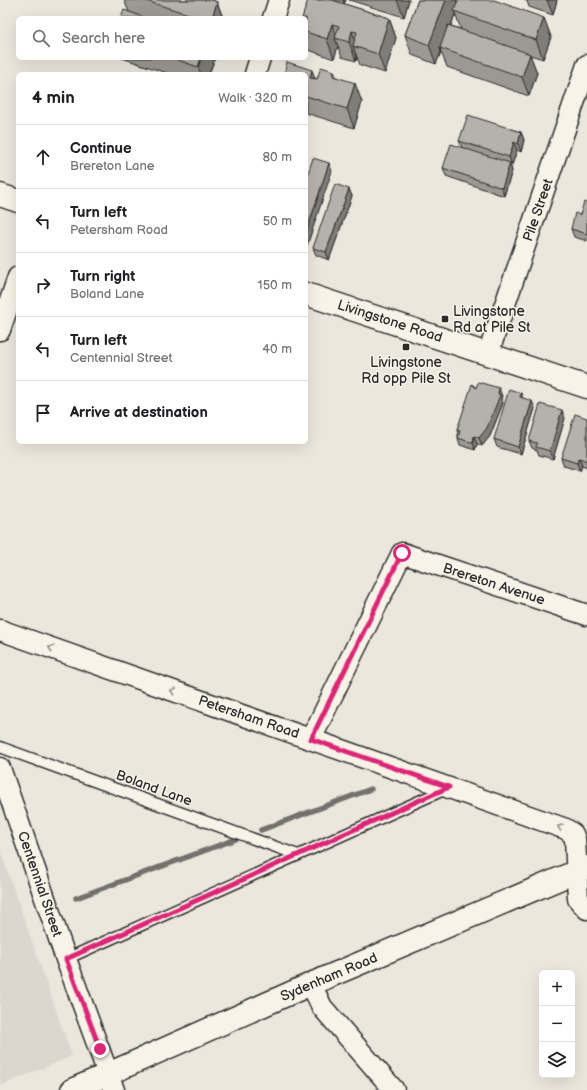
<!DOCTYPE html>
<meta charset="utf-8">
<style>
body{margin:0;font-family:"Balsamiq Sans",sans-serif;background:#f2f2f2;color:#202124}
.controls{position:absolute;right:12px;bottom:12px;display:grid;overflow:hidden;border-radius:6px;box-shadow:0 4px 16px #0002}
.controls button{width:36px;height:36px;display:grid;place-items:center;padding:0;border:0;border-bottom:1px solid #e0e0e0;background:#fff;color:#202124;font:20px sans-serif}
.stop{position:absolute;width:12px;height:12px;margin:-9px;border:3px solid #db2777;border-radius:50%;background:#fff}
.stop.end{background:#db2777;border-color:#fff;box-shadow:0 1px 4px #0008}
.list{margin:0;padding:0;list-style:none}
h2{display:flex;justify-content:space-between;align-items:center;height:52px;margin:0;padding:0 16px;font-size:17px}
h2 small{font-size:13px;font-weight:400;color:#757577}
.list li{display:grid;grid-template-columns:26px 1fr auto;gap:12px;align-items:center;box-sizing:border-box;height:64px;padding:0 16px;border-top:1px solid #e0e0e0}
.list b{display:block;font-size:15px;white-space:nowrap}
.list p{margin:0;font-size:13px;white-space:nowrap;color:#757577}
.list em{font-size:13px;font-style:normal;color:#757577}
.icon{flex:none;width:22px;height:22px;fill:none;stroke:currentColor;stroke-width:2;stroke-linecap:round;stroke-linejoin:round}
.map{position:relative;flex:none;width:587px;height:1090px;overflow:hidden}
.search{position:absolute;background:#fff;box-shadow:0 4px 16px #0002;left:16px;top:16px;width:292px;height:44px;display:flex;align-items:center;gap:10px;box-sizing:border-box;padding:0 14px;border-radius:6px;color:#757577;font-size:15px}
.panel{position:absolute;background:#fff;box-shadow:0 4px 16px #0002;left:16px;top:72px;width:292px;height:372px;border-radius:6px}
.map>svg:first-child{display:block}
</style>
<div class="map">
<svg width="587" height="1090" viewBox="0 0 587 1090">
<rect width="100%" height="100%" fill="#ebe7dd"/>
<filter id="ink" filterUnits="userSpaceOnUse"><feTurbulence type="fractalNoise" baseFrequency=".025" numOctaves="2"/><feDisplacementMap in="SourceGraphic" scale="8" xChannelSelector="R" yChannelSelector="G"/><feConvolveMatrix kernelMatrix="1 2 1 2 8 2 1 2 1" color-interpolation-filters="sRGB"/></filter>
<g filter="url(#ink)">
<path fill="#dbd7ce" d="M0 850 72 1056 0 1086Z"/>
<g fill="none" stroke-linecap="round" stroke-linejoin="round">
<g stroke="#72716c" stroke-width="5.5">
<path d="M261 830 371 789"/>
<path d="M76 898 236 839"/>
</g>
<g stroke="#2b2b2b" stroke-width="13">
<g id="lane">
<path d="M0 747 298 855"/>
<path d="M66 959 446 789"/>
</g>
</g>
<g stroke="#2b2b2b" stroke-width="23">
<g id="street">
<path d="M273 18 279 0"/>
<path d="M255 74 260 58"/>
<path d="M0 330 18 277"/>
<path d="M488 354 587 65"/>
<path d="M0 630 566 829 573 834 575 839 578 899 587 909"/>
<path d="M311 739 402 553 587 615"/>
<path d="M0 768 66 959 114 1090"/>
<path d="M311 984 322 1007 394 1090"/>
</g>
</g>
<g stroke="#2b2b2b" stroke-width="25">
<g id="secondary">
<path d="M0 195 18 201"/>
<path d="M306 294 587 387"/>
</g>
</g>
<g stroke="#2b2b2b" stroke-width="25">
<path id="primary" d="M72 1090 311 984 587 867"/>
</g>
<use href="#lane" stroke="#f7f3e8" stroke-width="10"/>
<use href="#street" stroke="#f7f3e8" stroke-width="20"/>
<use href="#secondary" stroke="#f7f3e8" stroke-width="22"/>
<use href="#primary" stroke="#f7f3e8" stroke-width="22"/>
</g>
<g fill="#9c9993" stroke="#2b2b2b" fill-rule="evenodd">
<path d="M124 0H212L217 2 223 18H121L129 12Z"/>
<path d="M308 0H346L344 4 389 18 396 38 385 73 360 65 357 57 356 61 342 57 338 46 334 59 306 49V18Z"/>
<path d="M349 0H409L404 17Z"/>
<path d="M418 0H456L457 3 544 18 551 37 543 59 530 55 537 73 529 96 447 67 441 52 436 64 412 55 405 35ZM455 14 461 29 451 26Z"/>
<path d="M524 0H557L553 15 529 7 527 1Z"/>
<path d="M122 58H215L209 74H170Z"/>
<path d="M306 74 316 79 336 77 362 102 354 128 306 113Z"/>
<path d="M521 132 524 140 521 152 517 150 512 165 510 164 512 171 504 196 446 176 443 168 462 147 459 141Z"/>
<path d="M349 189 352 196 329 260 316 255 313 248Z"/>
<path d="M587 203V241L574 237 571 229Z"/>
<path d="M476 388 502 396 501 399 503 403 490 436 482 446 477 444 475 450 460 445 458 438V435L457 430Z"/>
<path d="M521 393 523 398 535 408 521 454 497 447 494 439Z"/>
<path d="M565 418 553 459 539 455 537 450 532 448 529 441Z"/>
<path d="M587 418V468L582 466 580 471 564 466 561 458Z"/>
</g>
<g fill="#7f7d78" stroke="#2b2b2b">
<path d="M343 0H346L344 4Z"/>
<path d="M397 0H409L404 17Z"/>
<path d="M446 0H456L458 6 454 11 455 14 442 49 440 48 441 52 436 64 429 45Z"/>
<path d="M547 0H557L553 15Z"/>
<path d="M217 2 223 18H212Z"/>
<path d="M389 18 396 38 385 73 378 54Z"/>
<path d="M544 18 551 37 543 59 536 40Z"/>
<path d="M332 24 338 39 335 38 338 46 334 59 327 39Z"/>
<path d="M352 31 358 48 353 46 357 57 356 61 349 42Z"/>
<path d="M530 54 537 73 529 96 522 77Z"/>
<path d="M201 58H215L209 74H201L198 67Z"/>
<path d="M312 70 319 89 310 78Z"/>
<path d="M334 71 341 90 333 76Z"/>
<path d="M355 83 362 102 354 128 347 109Z"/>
<path d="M521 132 524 140 521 152 518 144Z"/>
<path d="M514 142 517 150 512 165 509 157Z"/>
<path d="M329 163 332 171 306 249V233Z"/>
<path d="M510 163 512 171 504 196 502 188Z"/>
<path d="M349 189 352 196 329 260 326 252Z"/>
<path d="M499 388 502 396 501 399 503 403 490 436 482 446 479 438Z"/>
<path d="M532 401 535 408 521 454 518 447Z"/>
<path d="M562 410 565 418 553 459 550 451Z"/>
<path d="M474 436 477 444 475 450 473 443Z"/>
<path d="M579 458 582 466 580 471 577 463Z"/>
</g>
<g fill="#b5b2ab" stroke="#2b2b2b">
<path d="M143 0H212L217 2 212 18H201Z"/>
<path d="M308 0H332L389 18 378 54 353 46 357 32 352 31 349 42 335 38 339 26 332 24 327 39 306 32V18H302Z"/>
<path d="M418 0H446L429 45 405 35Z"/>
<path d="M458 0H494L544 18 536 40 454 11Z"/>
<path d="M124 10 146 18H121Z"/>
<path d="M448 25 530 54 522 77 440 48Z"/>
<path d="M172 58H201L198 67Z"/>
<path d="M287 62 312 70 310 78 317 79 321 67 334 71 333 76 355 83 347 109 306 96V74H284Z"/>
<path d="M468 115 521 132 518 144 514 142 509 157 459 141Z"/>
<path d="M451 144 510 163 502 188 443 168Z"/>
<path d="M313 158 329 163 306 233V180Z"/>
<path d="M335 184 349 189 326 252 313 248Z"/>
<path d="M584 202 587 203V234L571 229 575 213 580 215Z"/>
<path d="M478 382 499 388 498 394 500 395 487 428 479 438 474 436 473 443 458 438 460 431 457 430 472 384 476 388Z"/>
<path d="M509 389 521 393 520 397 532 401 518 447 494 439Z"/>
<path d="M540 404 562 410 550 451 536 447 537 443 529 441Z"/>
<path d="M575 414 587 418V461L579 458 577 463 561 458Z"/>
</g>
<defs><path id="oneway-chevron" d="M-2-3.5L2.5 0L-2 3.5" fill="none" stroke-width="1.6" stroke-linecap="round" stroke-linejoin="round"/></defs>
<g stroke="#918f8a">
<use href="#oneway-chevron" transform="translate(51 648) rotate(-161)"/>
<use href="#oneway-chevron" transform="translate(173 691) rotate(-161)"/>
<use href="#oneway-chevron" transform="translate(560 827) rotate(-160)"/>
</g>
</g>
<g fill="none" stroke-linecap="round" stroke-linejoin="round" filter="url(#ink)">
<path stroke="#db2777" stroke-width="5" d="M100 1049 66 959 449 787 311 739 402 553"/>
</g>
<g fill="#2b2b2b" stroke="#f7f3e8" stroke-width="1.5">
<rect x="441" y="315" width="8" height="8" rx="2"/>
<rect x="402" y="343" width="8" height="8" rx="2"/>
</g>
<g text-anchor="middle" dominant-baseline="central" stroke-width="3" stroke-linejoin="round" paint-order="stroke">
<g font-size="14" fill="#2b2b2b" stroke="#f7f3e8">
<text transform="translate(538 210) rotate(-71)">Pile Street</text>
<text transform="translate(390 321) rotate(18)">Livingstone Road</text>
<text transform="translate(494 584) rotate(18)">Brereton Avenue</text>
<text transform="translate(249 717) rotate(19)">Petersham Road</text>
<text transform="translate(154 788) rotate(20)">Boland Lane</text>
<text transform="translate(40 884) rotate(71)">Centennial Street</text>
<text transform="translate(329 977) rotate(-23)">Sydenham Road</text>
</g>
<g font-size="14" fill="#2b2b2b" stroke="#f7f3e8" text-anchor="start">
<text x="453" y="311">Livingstone<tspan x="453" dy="16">Rd at Pile St</tspan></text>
<text x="406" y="362" text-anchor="middle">Livingstone<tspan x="406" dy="16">Rd opp Pile St</tspan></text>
</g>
</g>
</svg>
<div class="controls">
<button>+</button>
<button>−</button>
<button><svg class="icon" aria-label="layers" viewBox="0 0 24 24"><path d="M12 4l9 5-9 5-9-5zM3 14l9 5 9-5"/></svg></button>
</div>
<div class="stop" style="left:402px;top:553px"></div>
<div class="stop end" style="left:100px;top:1049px"></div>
<div class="search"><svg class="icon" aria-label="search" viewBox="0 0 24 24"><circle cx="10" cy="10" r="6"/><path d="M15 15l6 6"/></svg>Search here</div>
<section class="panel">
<h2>4 min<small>Walk · 320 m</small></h2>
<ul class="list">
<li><svg class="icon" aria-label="ahead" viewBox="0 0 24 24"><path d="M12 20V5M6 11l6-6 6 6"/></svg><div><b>Continue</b><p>Brereton Lane</p></div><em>80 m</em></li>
<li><svg class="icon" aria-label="left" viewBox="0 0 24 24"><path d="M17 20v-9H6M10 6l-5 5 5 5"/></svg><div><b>Turn left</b><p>Petersham Road</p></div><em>50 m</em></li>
<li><svg class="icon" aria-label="right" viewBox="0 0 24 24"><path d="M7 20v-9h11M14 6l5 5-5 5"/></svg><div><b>Turn right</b><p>Boland Lane</p></div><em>150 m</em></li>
<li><svg class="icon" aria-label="left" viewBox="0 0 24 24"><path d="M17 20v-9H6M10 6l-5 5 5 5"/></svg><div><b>Turn left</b><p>Centennial Street</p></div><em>40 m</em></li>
<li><svg class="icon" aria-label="arrive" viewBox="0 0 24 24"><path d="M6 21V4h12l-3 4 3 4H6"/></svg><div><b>Arrive at destination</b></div></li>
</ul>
</section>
</div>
